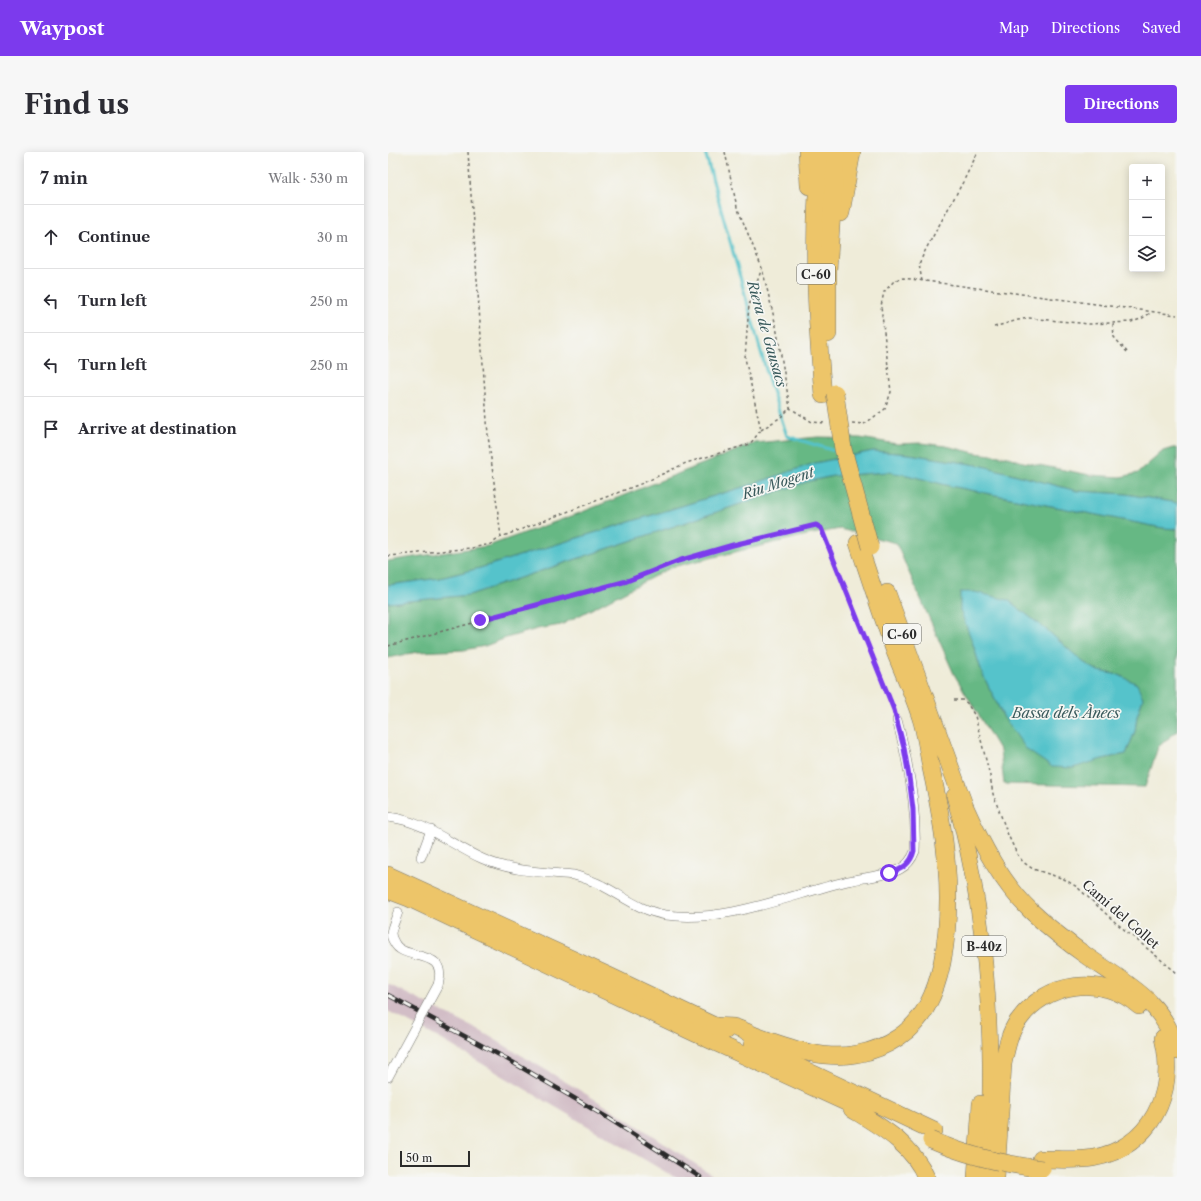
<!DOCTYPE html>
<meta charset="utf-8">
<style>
body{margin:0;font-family:"Libre Caslon Text",serif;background:#f7f7f7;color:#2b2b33}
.controls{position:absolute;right:12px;top:12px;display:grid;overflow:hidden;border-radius:4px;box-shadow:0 2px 10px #0003}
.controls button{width:36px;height:36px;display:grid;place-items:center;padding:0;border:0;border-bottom:1px solid #e1e1e2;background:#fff;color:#2b2b33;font:20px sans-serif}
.scale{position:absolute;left:12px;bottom:10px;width:70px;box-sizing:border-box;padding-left:4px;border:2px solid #2b2b2b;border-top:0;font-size:11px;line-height:14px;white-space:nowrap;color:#2b2b2b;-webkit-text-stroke:3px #f6f6f2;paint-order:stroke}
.stop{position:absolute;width:12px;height:12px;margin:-9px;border:3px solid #7c3aed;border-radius:50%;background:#fff}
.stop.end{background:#7c3aed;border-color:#fff;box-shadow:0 1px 4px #0008}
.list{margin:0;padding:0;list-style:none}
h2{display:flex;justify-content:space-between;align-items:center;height:52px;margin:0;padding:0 16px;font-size:17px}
h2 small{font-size:13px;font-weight:400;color:#7c7c81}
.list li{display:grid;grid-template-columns:26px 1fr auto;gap:12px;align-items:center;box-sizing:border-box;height:64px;padding:0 16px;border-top:1px solid #e1e1e2}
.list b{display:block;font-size:15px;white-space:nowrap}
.list em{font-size:13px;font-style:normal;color:#7c7c81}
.icon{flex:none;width:22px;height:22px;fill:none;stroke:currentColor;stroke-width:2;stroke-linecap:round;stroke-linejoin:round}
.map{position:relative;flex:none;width:789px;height:1025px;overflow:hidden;border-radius:4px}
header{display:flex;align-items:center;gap:24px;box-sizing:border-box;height:56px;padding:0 20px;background:#7c3aed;color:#fff}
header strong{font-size:19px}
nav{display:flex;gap:22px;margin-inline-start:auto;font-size:14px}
.intro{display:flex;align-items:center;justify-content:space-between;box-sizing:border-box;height:96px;padding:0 24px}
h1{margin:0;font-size:28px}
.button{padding:10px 18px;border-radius:4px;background:#7c3aed;color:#fff;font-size:14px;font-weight:700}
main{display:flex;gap:24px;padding:0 24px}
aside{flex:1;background:#fff;border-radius:4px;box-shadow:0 2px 10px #0003}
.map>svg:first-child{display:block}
</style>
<header>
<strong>Waypost</strong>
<nav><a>Map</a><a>Directions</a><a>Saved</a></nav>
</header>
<div class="intro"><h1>Find us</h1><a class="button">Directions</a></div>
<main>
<aside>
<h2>7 min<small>Walk · 530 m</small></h2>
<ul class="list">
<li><svg class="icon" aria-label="ahead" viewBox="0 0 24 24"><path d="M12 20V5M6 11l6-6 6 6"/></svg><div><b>Continue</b></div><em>30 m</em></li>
<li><svg class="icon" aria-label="left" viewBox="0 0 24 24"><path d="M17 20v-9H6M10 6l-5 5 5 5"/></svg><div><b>Turn left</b></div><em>250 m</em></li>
<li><svg class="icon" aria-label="left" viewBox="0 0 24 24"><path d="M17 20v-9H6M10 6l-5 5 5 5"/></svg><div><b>Turn left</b></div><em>250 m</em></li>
<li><svg class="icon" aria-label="arrive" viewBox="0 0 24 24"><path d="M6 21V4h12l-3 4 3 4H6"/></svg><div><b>Arrive at destination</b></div></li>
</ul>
</aside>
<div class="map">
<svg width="789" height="1025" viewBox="0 0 789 1025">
<rect width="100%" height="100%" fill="#f6f6f2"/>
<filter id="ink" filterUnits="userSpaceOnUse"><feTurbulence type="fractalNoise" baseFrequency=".025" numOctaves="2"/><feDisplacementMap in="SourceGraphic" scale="8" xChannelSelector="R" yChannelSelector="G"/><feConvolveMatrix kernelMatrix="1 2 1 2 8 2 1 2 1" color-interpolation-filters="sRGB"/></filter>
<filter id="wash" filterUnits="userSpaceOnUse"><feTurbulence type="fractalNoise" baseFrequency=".012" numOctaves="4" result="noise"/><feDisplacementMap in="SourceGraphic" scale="16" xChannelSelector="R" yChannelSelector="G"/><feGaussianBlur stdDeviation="0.9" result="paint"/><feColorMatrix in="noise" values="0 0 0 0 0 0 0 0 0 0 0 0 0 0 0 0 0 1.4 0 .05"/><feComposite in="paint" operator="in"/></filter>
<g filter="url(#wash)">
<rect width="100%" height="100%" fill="#efecd9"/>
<path fill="#d2bdc6" d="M0 832 96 881 238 966 327 1025H286L54 888 0 859Z"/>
<g fill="#66b884" stroke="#487258" fill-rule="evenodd">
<path d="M430 285 472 286 509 292 533 291 558 294 587 301 620 305 635 310 702 323 733 325 750 321 775 299 785 296H789V351L738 342 689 339 595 314 521 302 485 299 427 311 365 332 92 416 52 426 0 433V409L100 394 189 362 367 291Z"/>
<path d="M500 320 519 323 562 334 775 376 789 377V579L770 595 757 635 616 632 612 599 566 522 508 391 452 377 419 383 284 415 173 473 149 477 118 486 97 494 76 498 29 500 0 506V451L81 443 418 330 445 324ZM620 448 660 479 695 510 710 519 731 523 749 532 755 546 749 564 747 579 738 602 714 607 616 566 594 521 584 489Z"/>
</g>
<g fill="#55c3cb" stroke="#40777b">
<path d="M485 299 521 302 595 314 689 339 738 342 789 351V377L775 376 562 334 519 323 500 320 445 324 418 330 81 443 0 451V433L52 426 92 416 365 332 427 311Z"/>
<path d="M572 440H587L620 448 660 479 695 510 710 519 731 523 749 532 755 546 749 564 747 579 738 602 714 607 685 616 664 615 639 598 616 566 594 521 584 489 572 458Z"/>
</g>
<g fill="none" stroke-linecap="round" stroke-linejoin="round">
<path stroke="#55c3cb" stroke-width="3" d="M317 0 382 232 399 284 450 300"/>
</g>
</g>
<g filter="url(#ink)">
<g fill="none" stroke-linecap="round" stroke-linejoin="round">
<g stroke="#706f68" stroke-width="10">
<g id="minor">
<path d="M0 665C37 669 63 693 95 707 124 720 156 720 186 723 196 726 206 729 215 734 236 745 253 759 278 763 337 771 399 744 456 730 471 726 499 724 512 717 520 713 524 707 527 699 529 656 520 609 509 568"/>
<path d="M33 705 43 678"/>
<path d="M10 760C8 767 4 774 3 781 3 784 4 787 6 790 15 811 61 794 50 833"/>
<path d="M0 925 13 901"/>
</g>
</g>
<g stroke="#706f68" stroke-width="16">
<g id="trunk">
<path d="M566 644C601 768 608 897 598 1025"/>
<path d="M587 1025 592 951"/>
</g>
</g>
<g stroke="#706f68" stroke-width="18">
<g id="motorway">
<path d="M419 0 421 34"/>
<path d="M433 0C423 81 428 162 435 243"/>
<path d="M453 61 464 0"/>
<path d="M440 182V119L448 0"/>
<path d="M499 441 577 655C594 693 613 730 643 759 661 776 680 791 700 805 739 832 776 849 789 899"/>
<path d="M0 723 221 824 337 879"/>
<path d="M0 738 21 746 307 881 477 959"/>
<path d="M327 874C333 875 339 874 345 875 353 877 361 881 368 884 400 895 435 909 469 902 498 897 527 879 540 852 547 839 551 825 554 811 567 746 557 680 543 616 540 601 538 585 534 570 527 546 516 523 507 500 494 464 482 427 470 391"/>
<path d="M364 893 546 979"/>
<path d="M464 957C493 975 524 992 538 1025"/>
<path d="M653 1007C670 1007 688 1009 705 1006 763 995 789 941 775 886"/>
<path d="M608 1025 615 912C618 898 621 881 630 869 658 829 714 822 751 854"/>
</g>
</g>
<g stroke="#706f68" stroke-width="1.5" stroke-dasharray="3 3" stroke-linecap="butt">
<path d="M80 0 100 283 113 385"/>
<path d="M337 0 349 55 374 116 388 174 402 256 424 270 438 271"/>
<path d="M534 129 531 112 538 97 575 30 590 0"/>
<path d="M725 172 726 185 739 200"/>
<path d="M606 175 630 168 641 166 701 172 743 170 753 167 764 160"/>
<path d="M464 271 476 272 497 257 503 240 493 154 496 140 506 129 515 126 789 163"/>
<path d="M373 278 393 265 402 256"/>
<path d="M0 404 84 396 103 392 113 385 255 331 298 311 362 292 373 278 357 206 361 153 374 116"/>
<path d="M0 494 239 429 290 409 345 393 428 373 433 376 507 559"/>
<path d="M566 548H575L579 551 587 564 602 624 605 642 620 683 629 702 635 710 645 717 676 727 689 735 727 770 789 821"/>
</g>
<use href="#minor" stroke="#fff" stroke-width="9"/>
<use href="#trunk" stroke="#edc569" stroke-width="15"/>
<use href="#motorway" stroke="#edc569" stroke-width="17"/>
<g stroke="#2b2b2b" stroke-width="4.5">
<path id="rail" d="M0 843 119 907 220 966 312 1025"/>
</g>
<use href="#rail" stroke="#f6f6f2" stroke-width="3" stroke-dasharray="9" stroke-linecap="butt"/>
<g stroke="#706f68" stroke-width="10" stroke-linecap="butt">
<path id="minor-bridge" d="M13 901 50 833"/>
</g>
<g stroke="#706f68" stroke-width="18" stroke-linecap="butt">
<g id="motorway-bridge">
<path d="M447 241 455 297 482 395"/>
<path d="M543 988C579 1004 615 1012 654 1017"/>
</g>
</g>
<use href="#minor-bridge" stroke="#fff" stroke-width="9"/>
<use href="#motorway-bridge" stroke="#edc569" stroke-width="17"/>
</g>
</g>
<g fill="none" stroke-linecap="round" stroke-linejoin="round" filter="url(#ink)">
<path stroke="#7c3aed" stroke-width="5" d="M92 468 239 429 290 409 345 393 428 373 433 376 506 558 516 596 521 625 525 657 526 699C523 712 514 718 501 721"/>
</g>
<g text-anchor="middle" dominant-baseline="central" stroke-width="3.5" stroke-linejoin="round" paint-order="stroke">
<g fill="#f6f6f2" stroke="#686867" stroke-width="1">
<rect x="409" y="112" width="38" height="20" rx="3"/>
<rect x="495" y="472" width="38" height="20" rx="3"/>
<rect x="574" y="784" width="44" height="20" rx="3"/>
</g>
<g font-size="12" font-weight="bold" fill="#2b2b2b">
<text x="428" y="122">C-60</text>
<text x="514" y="482">C-60</text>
<text x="596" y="794">B-40z</text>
</g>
<g font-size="13" fill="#2b2b2b" stroke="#f6f6f2">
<text transform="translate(733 762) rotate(41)">Camí del Collet</text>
</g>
<g font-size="14" font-style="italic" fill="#38595b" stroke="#f6f6f2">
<text transform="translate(379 182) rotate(74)">Riera de Gausacs</text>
<text transform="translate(390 331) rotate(-18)">Riu Mogent</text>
<text x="678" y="561">Bassa dels Ànecs</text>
</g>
</g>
</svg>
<div class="controls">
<button>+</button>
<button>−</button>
<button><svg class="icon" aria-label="layers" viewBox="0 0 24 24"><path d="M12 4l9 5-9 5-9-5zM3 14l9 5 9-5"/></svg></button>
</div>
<div class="scale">50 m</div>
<div class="stop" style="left:501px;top:721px"></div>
<div class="stop end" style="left:92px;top:468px"></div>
</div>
</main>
